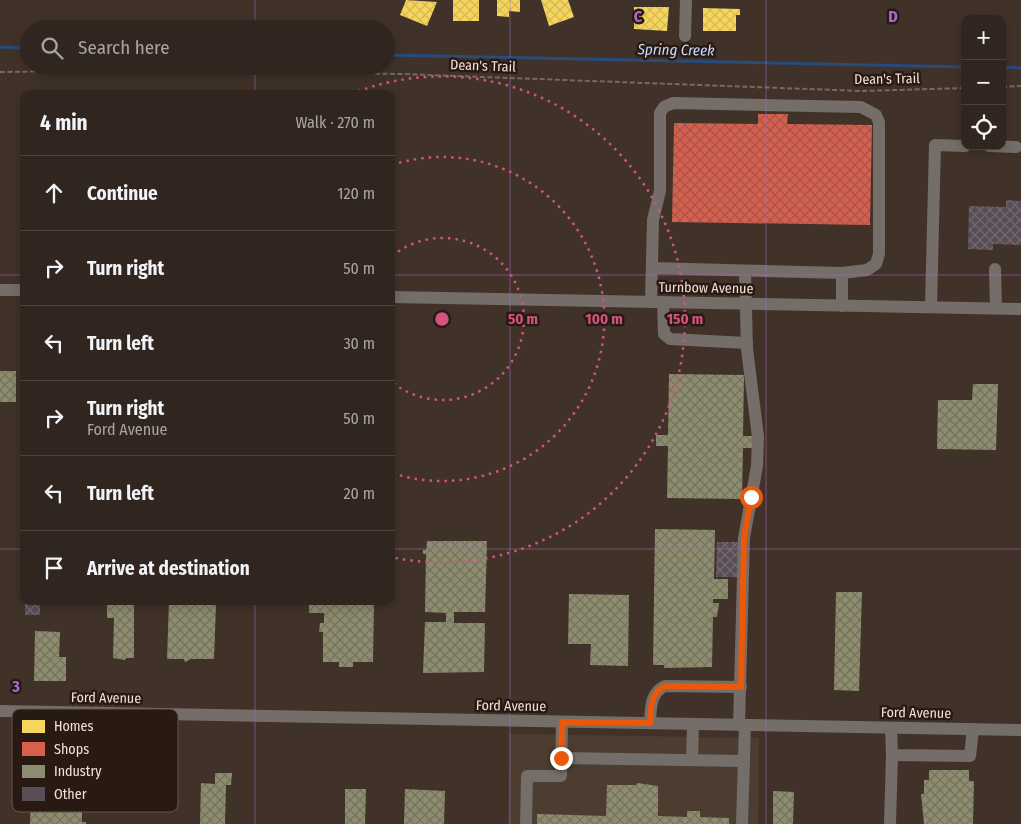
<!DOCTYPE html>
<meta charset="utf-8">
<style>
body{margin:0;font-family:"Fira Sans Condensed",sans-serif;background:#392e28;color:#f1f3f6}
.controls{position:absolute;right:15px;top:15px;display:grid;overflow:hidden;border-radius:10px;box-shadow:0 2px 12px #0003}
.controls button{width:45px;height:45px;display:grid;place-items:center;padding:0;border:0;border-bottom:1px solid #4c433d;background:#31261f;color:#f1f3f6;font:25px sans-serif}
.stop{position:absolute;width:15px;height:15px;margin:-11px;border:4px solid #ea580c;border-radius:50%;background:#fff}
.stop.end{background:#ea580c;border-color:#fff;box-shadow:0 1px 5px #0008}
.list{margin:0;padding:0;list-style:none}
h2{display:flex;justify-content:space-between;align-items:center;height:65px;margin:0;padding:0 20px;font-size:21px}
h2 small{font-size:16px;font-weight:400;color:#a8a5a4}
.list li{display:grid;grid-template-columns:32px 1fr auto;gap:15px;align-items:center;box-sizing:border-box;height:75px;padding:0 20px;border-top:1px solid #4c433d}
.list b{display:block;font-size:19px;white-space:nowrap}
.list p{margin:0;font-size:16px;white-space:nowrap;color:#a8a5a4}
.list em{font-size:16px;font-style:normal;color:#a8a5a4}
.icon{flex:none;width:28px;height:28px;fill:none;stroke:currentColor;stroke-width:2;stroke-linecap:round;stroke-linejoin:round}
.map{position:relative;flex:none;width:1021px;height:824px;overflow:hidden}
.search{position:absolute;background:#31261f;box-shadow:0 2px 12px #0003;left:20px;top:20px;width:375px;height:55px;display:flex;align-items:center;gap:12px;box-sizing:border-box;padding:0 18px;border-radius:28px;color:#a8a5a4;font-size:19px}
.panel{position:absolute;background:#31261f;box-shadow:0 2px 12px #0003;left:20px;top:90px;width:375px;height:515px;border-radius:10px}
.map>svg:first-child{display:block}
</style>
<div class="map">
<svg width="1021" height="824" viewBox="0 0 1021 824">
<defs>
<pattern id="homes-cross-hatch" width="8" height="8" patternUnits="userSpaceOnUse" patternTransform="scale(1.25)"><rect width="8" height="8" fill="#f6d55c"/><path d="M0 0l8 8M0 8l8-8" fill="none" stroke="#d3b856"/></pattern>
<pattern id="shops-cross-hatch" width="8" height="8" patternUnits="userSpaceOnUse" patternTransform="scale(1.25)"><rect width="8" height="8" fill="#d6604d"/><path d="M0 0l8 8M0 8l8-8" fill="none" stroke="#a55648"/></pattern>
<pattern id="industry-cross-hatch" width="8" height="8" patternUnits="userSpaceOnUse" patternTransform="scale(1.25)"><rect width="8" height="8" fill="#8c8c6e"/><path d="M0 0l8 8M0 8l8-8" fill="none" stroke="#75725e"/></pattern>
<pattern id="building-cross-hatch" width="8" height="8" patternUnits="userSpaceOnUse" patternTransform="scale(1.25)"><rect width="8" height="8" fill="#5a4e56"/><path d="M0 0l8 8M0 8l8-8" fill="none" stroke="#72676e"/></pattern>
</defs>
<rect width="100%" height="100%" fill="#413229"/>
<path fill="#4c3d30" d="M509 734 759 738 758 824H508Z"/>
<g fill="url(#homes-cross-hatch)">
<path d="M406 0 437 2 427 26 400 15Z"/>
<rect x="453" y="0" width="26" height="21"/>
<path d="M497 0H520V12L509 11V17L497 16Z"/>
<path d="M541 0H568L574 17 549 26Z"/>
<path d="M634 7H669L667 31 634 29Z"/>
<path d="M703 8 740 9V15H736V31H703Z"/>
</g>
<path fill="url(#shops-cross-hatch)" d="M758 114H788L787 124 872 125 870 225 672 222 674 123 758 124Z"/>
<g fill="url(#industry-cross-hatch)">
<rect x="0" y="371" width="16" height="31"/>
<path d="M669 374 744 375 743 436H755V448H743L742 499 667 498 668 446H656V435H668Z"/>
<path d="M973 384H998L996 450 937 449 938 400H972Z"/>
<path d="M655 529 715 530 714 579H728V599H713V603H719L717 617H713L712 667 664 668V665H653Z"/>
<path d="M427 541H487L485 612H454V623H485L484 672 423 673 425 622H446V613L425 612 426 554H423V550H426Z"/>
<path d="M836 592H862L859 691 834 690Z"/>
<path d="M569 594 629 595 628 666 590 665 591 644H568Z"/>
<path d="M107 601H134V658H126L125 660 113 658 114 618H107Z"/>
<path d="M169 601H208V604H216L214 659H191L185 662 184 659H167Z"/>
<path d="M309 601H374L373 662H353V667H339V662H323V632H319L320 623H324V613H309Z"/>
<path d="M35 631 60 632 59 657H66V681H34Z"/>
<path d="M59 768H67L66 774 92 775 91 786H101L100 812H82V822H86V824H30L31 798H29V794H31L32 773 59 774Z"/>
<path d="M929 770H969V781H974L973 824H924L921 794H924V780H929Z"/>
<path d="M215 773H232L231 785H226L225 824H200L201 783 215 784Z"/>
<path d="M637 783 658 786V816L687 817V811H700V817L729 818V824H537V814L606 816 607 785H637Z"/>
<path d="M345 789H366L365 824H345Z"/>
<path d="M405 789 445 791 444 824H404Z"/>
<path d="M773 791 794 792 793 824H773Z"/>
</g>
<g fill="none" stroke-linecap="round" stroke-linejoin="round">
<g stroke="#274b7b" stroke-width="3">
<path d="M0 47 29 48"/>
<path d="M386 55 965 67"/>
<path d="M1002 67 1021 68"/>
</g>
</g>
<g fill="url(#building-cross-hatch)">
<path d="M1006 200 1021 201V245L993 244V250L968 249 969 206 1006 207Z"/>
<path d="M717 542H739V577H716Z"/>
<rect x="25" y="601" width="15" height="14"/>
</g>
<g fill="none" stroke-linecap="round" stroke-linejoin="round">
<g stroke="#736a65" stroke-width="2" stroke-dasharray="5 2.5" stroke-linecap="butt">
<path d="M0 72 159 70 402 74 862 91 965 88"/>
<path d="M1002 87 1021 86"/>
</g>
<g stroke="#746d68" stroke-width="12">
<path d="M685 36 686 0"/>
<path d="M989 146 1016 147"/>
<path d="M652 268 842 273"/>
<path d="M995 269 996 308"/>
<path d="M0 290H24"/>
<path d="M391 297 1021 309"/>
<path d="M651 302 653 220 660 191V113L664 107 673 103 861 107 876 115 879 122V254L876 264 867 270 842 273V306"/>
<path d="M663 302 664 334 670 339 747 343"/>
<path d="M931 307 935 145 965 146"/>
<path d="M0 711 1021 730"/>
<path d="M650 723C651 708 650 693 665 686L741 687"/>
<path d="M739 725 744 538 757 466 758 437 747 349 745 271"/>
<path d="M891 728 892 755 970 756 973 729"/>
<path d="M561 758 744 761"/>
<path d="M692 760 693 724"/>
<path d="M526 824 527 776H561L562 722"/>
<path d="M742 824 745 725"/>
<path d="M890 824 892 755"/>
</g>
</g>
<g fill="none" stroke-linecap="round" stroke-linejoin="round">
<path stroke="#ea580c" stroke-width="6" d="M561 758 562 722 650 723C651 708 650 693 665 686L741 687 744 538 751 497"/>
</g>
<path fill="none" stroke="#a56bc7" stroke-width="1" stroke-opacity="0.55" d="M255 0V29M510 0V824M766 0V824M255 66V94M0 275H24M391 275H1021M0 549H24M391 549H1021M255 601V824"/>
<g fill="none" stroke="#d15480" stroke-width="2.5" stroke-dasharray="2.5 5">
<path d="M392 256A81 81 0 1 1 392 382"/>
<path d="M392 165A162 162 0 1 1 392 473"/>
<path d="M351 94A243 243 0 1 1 391 557"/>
</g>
<g text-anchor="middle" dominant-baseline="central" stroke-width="5" stroke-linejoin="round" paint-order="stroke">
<g font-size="14" fill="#f3e0d7" stroke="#281a13">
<text transform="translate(483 66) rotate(2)">Dean's Trail</text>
<text transform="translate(887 79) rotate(-1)">Dean's Trail</text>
<text transform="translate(706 288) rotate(1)">Turnbow Avenue</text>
<text transform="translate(106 698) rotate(1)">Ford Avenue</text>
<text transform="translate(511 706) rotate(1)">Ford Avenue</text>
<text transform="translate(916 713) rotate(1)">Ford Avenue</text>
</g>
<g font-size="15" font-style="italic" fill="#c5defe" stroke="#281a13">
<text transform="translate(676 50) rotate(1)">Spring Creek</text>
</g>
</g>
<rect x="12" y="709" width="166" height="103" rx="8" fill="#281a13" stroke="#65554e" stroke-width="1"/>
<rect x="22" y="720" width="23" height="13" fill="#f6d55c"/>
<rect x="22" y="742" width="23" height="14" fill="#d6604d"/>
<rect x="22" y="765" width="23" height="13" fill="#8c8c6e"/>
<rect x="22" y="787" width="23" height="14" fill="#5a4e56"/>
<g font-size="14" fill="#f3e0d7">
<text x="54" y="731">Homes</text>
<text x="54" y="754">Shops</text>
<text x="54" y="776">Industry</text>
<text x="54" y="799">Other</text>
</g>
<g font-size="16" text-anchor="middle" font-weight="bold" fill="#a56bc7" stroke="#281a13" stroke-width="5" stroke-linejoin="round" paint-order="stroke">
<text x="638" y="22">C</text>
<text x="893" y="22">D</text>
<text x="16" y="692">3</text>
</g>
<circle cx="442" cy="319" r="8" fill="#d15480" stroke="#281a13" stroke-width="2.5"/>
<g font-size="15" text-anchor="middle" font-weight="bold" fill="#d15480" stroke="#281a13" stroke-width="5" stroke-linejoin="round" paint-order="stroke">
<text x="523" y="324">50 m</text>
<text x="604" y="324">100 m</text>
<text x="685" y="324">150 m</text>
</g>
</svg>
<div class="controls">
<button>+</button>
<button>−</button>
<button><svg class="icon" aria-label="locate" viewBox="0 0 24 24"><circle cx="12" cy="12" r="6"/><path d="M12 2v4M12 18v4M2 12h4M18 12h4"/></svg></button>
</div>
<div class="stop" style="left:751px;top:497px"></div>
<div class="stop end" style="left:561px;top:758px"></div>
<div class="search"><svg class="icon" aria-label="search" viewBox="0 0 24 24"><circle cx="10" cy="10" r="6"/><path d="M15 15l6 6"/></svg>Search here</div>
<section class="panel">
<h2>4 min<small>Walk · 270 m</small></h2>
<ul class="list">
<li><svg class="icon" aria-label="ahead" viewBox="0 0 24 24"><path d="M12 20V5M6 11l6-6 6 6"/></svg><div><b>Continue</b></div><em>120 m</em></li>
<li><svg class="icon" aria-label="right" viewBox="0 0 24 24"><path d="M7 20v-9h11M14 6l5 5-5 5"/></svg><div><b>Turn right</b></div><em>50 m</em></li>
<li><svg class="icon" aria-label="left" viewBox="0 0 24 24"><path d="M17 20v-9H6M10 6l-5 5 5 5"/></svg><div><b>Turn left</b></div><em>30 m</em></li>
<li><svg class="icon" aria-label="right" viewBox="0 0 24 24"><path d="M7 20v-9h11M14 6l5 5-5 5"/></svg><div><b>Turn right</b><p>Ford Avenue</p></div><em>50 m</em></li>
<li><svg class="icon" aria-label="left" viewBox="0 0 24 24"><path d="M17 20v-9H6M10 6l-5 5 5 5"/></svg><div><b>Turn left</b></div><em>20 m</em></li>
<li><svg class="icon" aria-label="arrive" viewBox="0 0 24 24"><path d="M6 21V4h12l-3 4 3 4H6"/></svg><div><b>Arrive at destination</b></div></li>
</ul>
</section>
</div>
